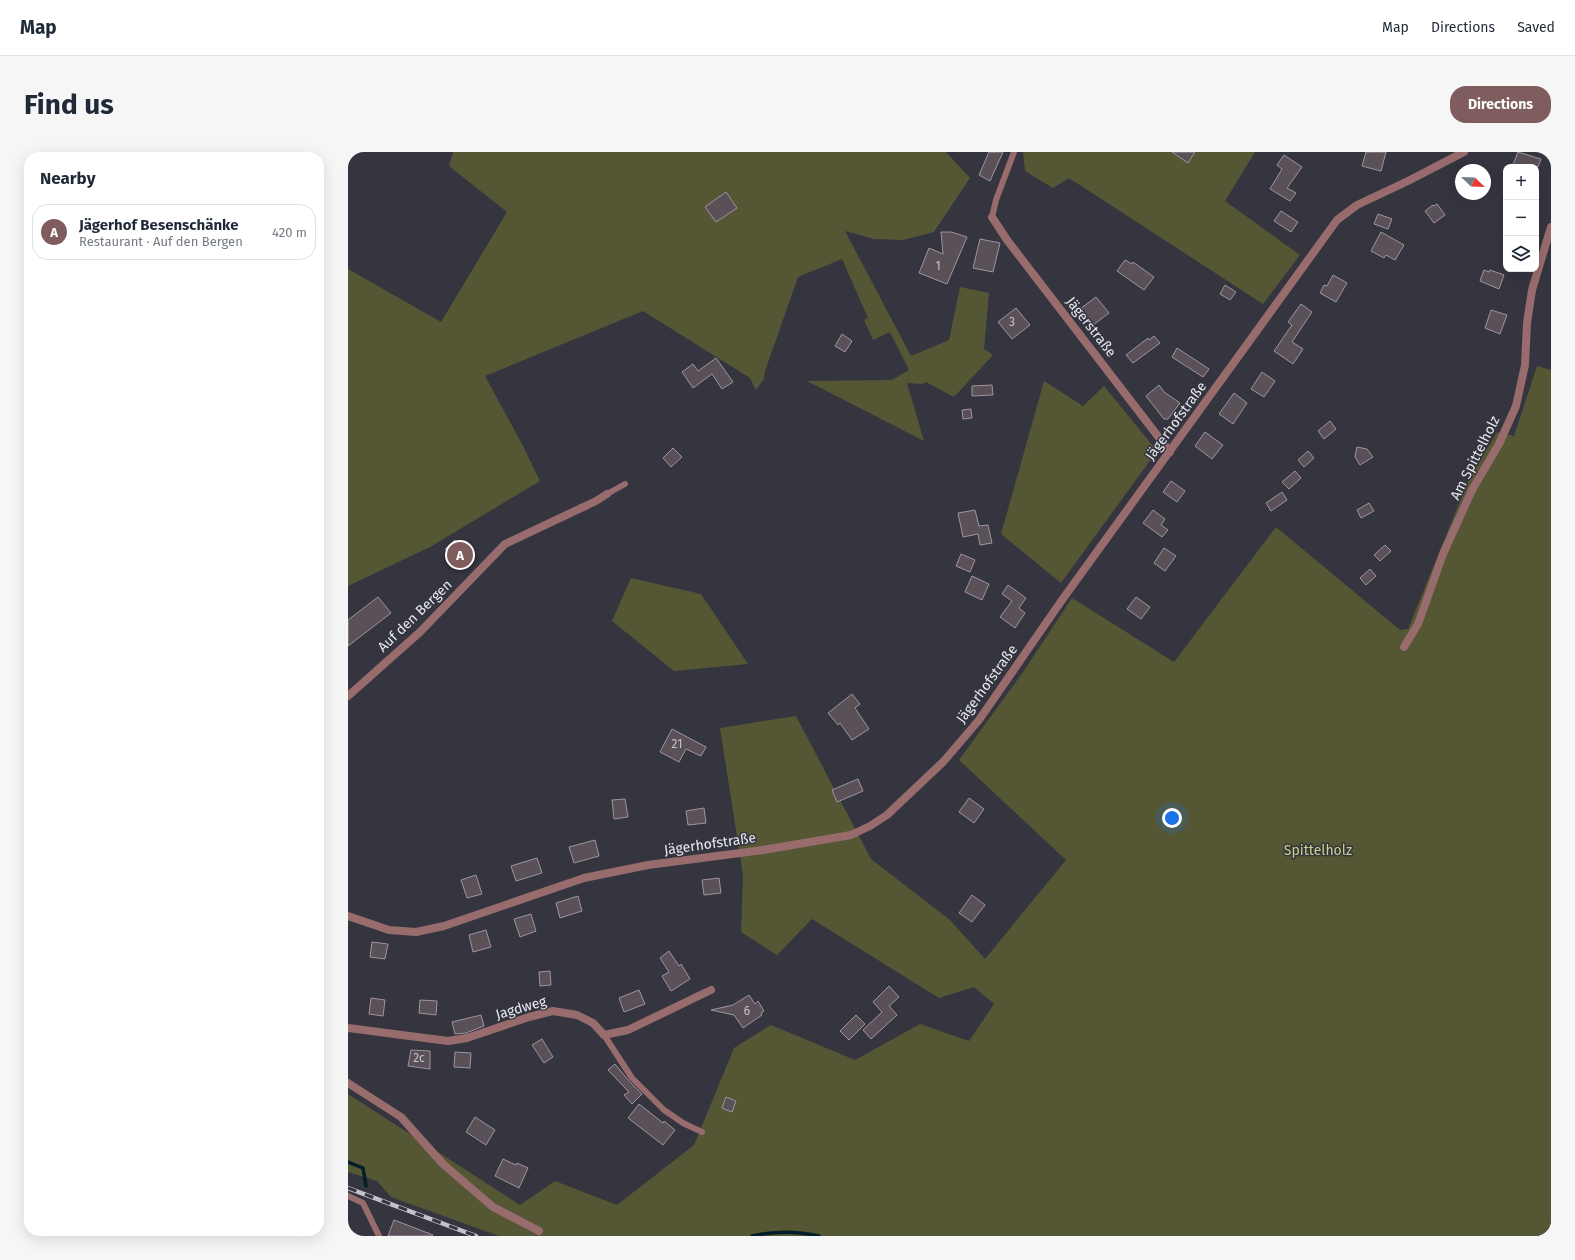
<!DOCTYPE html>
<meta charset="utf-8">
<style>
body{margin:0;font-family:"Fira Sans",sans-serif;background:#f6f6f7;color:#1f2937}
.controls{position:absolute;right:12px;top:12px;display:grid;overflow:hidden;border-radius:8px;box-shadow:0 4px 16px #0002}
.controls button{width:36px;height:36px;display:grid;place-items:center;padding:0;border:0;border-bottom:1px solid #e0e1e3;background:#fff;color:#1f2937;font:20px sans-serif}
.compass{position:absolute;left:1107px;top:12px;width:36px;height:36px;border-radius:50%;background:#fff;box-shadow:0 4px 16px #0002;rotate:113deg}
.you{position:absolute;left:824px;top:666px;width:14px;height:14px;margin:-10px;border:3px solid #fff;border-radius:50%;background:#1a73e8;box-shadow:0 0 0 6px #1a73e833}
.badge{display:grid;place-items:center;width:26px;height:26px;border-radius:50%;background:#7f5d5e;color:#fff;font-size:13px;font-weight:700}
.pin{position:absolute;translate:-50% -50%;border:2px solid #fff;box-shadow:0 1px 4px #0006}
.list{margin:0;padding:0;list-style:none}
h2{display:flex;justify-content:space-between;align-items:center;height:52px;margin:0;padding:0 16px;font-size:17px}
h2 small{font-size:13px;font-weight:400;color:#747a83}
.list li{display:grid;grid-template-columns:26px 1fr auto;gap:12px;align-items:center;box-sizing:border-box;height:56px;margin:0 8px 8px;padding:0 8px;border:1px solid #e0e1e3;border-radius:16px}
.list b{display:block;font-size:15px;white-space:nowrap}
.list p{margin:0;font-size:13px;white-space:nowrap;color:#747a83}
.list em{font-size:13px;font-style:normal;color:#747a83}
.icon{flex:none;width:22px;height:22px;fill:none;stroke:currentColor;stroke-width:2;stroke-linecap:round;stroke-linejoin:round}
.map{position:relative;flex:none;width:1203px;height:1084px;overflow:hidden;border-radius:16px}
header{display:flex;align-items:center;gap:24px;box-sizing:border-box;height:56px;padding:0 20px;background:#fff;border-bottom:1px solid #e0e1e3}
header strong{font-size:19px}
nav{display:flex;gap:22px;margin-inline-start:auto;font-size:14px}
.intro{display:flex;align-items:center;justify-content:space-between;box-sizing:border-box;height:96px;padding:0 24px}
h1{margin:0;font-size:28px}
.button{padding:10px 18px;border-radius:16px;background:#7f5d5e;color:#fff;font-size:14px;font-weight:700}
main{display:flex;gap:24px;padding:0 24px}
aside{flex:1;background:#fff;border-radius:16px;box-shadow:0 4px 16px #0002}
.map>svg:first-child{display:block}
</style>
<header>
<strong>Map</strong>
<nav><a>Map</a><a>Directions</a><a>Saved</a></nav>
</header>
<div class="intro"><h1>Find us</h1><a class="button">Directions</a></div>
<main>
<aside>
<h2>Nearby<small></small></h2>
<ul class="list">
<li><span class="badge">A</span><div><b>Jägerhof Besenschänke</b><p>Restaurant · Auf den Bergen</p></div><em>420 m</em></li>
</ul>
</aside>
<div class="map">
<svg width="1203" height="1084" viewBox="0 0 1203 1084">
<rect width="100%" height="100%" fill="#34353f"/>
<g fill="#555734">
<path d="M105 0H598L622 26 586 80 555 88 526 87 497 79 563 204 601 188 612 135 641 141 636 197 645 203 606 245 578 230 574 232 559 231 576 289 459 229 544 228 561 218 542 180 525 188 516 168 520 166 494 107 450 125 417 219 416 227 408 238 402 226 295 159 137 224 174 292 192 329 82 395 0 434V117L93 170 159 60 101 14Z"/>
<path d="M675 0H907L877 49 952 103 915 152 721 26 705 36 677 19Z"/>
<path d="M1189 214 1203 218V1084H151L43 1045 29 1029 0 1020V942L172 1053 207 1029 269 1053 346 993 386 896 423 873 507 908 572 872 621 889 646 852 626 835 591 846 464 767 429 803 393 780 395 723 372 576 448 564 523 707 602 768 637 807 718 708 611 608 675 520 724 446 826 510 928 375 1052 478 1060 477 1121 327 1149 280 1166 284Z"/>
<path d="M696 229 735 254 756 234 809 299 713 431 653 382Z"/>
<path d="M283 426 353 442 400 512 326 519 264 469Z"/>
</g>
<g fill="none" stroke-linecap="round" stroke-linejoin="round">
<g stroke="#021e29" stroke-width="3.5">
<path d="M0 1010 15 1016 18 1034"/>
<path d="M404 1084C426 1079 449 1079 471 1084"/>
</g>
</g>
<g fill="#5a5058" stroke="#a0959e">
<path d="M641 0H655L642 29 631 23Z"/>
<path d="M824 0H847L840 11Z"/>
<path d="M1018 0H1038L1033 19 1014 14Z"/>
<path d="M1170 0 1193 7 1190 15H1164Z"/>
<path d="M936 3 954 15 939 36 948 41 942 49 922 37 934 17 929 13Z"/>
<path d="M378 40 389 56 368 70 357 55Z"/>
<path d="M1089 52 1097 63 1086 71 1077 59 1085 53 1086 54Z"/>
<path d="M933 59 950 70 943 80 926 69Z"/>
<path d="M1030 62 1044 67 1040 77 1026 72Z"/>
<path d="M593 80H603L619 85 599 132 571 121 581 96 595 102Z"/>
<path d="M1033 80 1056 93 1047 108 1038 103 1036 106 1023 99Z"/>
<path d="M632 87 652 91 645 120 625 116Z"/>
<path d="M777 108 784 112 785 110 806 125 796 138 769 119Z"/>
<path d="M1136 118 1141 120 1142 118 1156 123 1151 137 1132 129Z"/>
<path d="M985 123 999 131 988 150 972 141 976 133 979 134Z"/>
<path d="M877 133 888 140 882 148 872 142Z"/>
<path d="M748 145 761 161 745 173 732 157Z"/>
<path d="M953 152 964 160 944 190 955 197 945 212 926 199 944 173 940 170Z"/>
<path d="M668 156 682 173 664 187 650 170Z"/>
<path d="M1143 158 1159 163 1152 182 1137 176Z"/>
<path d="M494 182 504 189 497 200 487 194Z"/>
<path d="M806 184 812 191 785 211 778 203 800 186 801 188Z"/>
<path d="M829 196 861 217 855 225 824 205Z"/>
<path d="M368 206 385 230 374 237 364 222 345 236 334 220 345 212 350 219Z"/>
<path d="M914 220 927 229 916 245 903 237Z"/>
<path d="M644 233 645 243 624 244V234Z"/>
<path d="M811 233 816 240 832 251 820 267H816L798 244Z"/>
<path d="M886 241 899 251 885 272 871 262Z"/>
<path d="M623 257 624 266 615 267 614 258Z"/>
<path d="M982 269 988 277 976 287 970 279Z"/>
<path d="M857 280 875 293 864 307 847 294Z"/>
<path d="M1009 295 1019 297 1025 305 1012 313 1007 305Z"/>
<path d="M325 296 334 305 323 315 315 306Z"/>
<path d="M960 299 966 306 956 315 950 308Z"/>
<path d="M947 319 953 326 941 337 934 330Z"/>
<path d="M823 329 837 339 829 350 815 340Z"/>
<path d="M934 340 939 348 923 359 918 351Z"/>
<path d="M1021 351 1026 359 1013 366 1009 358Z"/>
<path d="M627 358 631 374 640 373 644 391 632 393 630 382 615 385 610 361Z"/>
<path d="M805 358 817 367 813 373 820 378 814 385 795 371Z"/>
<path d="M107 388 120 404 109 412 97 397Z"/>
<path d="M1037 393 1043 399 1032 409 1026 403Z"/>
<path d="M816 396 828 404 817 419 806 411Z"/>
<path d="M613 402 627 408 622 420 608 414Z"/>
<path d="M1022 417 1028 424 1018 433 1012 426Z"/>
<path d="M624 424 641 432 634 448 617 440Z"/>
<path d="M660 433 678 446 671 456 677 461 667 476 652 465 664 449 654 442Z"/>
<path d="M30 445 43 461 0 494V468Z"/>
<path d="M788 445 802 455 793 467 779 457Z"/>
<path d="M504 542 512 552 507 556 521 577 504 588 492 571 490 573 480 561Z"/>
<path d="M324 577 358 595 353 604 338 597 331 610 312 600Z"/>
<path d="M510 627 515 639 489 650 484 638Z"/>
<path d="M621 646 636 657 626 671 611 660Z"/>
<path d="M277 647 280 665 266 667 264 648Z"/>
<path d="M356 656 358 671 340 673 338 659Z"/>
<path d="M247 688 251 704 226 711 221 695Z"/>
<path d="M189 706 194 721 168 729 163 714Z"/>
<path d="M128 723 134 742 119 746 113 728Z"/>
<path d="M371 726 373 741 356 743 354 728Z"/>
<path d="M624 743 637 753 624 770 611 761Z"/>
<path d="M230 744 234 759 212 766 208 751Z"/>
<path d="M183 762 188 779 172 785 166 767Z"/>
<path d="M138 778 143 795 125 800 121 783Z"/>
<path d="M24 790 40 792 37 807 22 805Z"/>
<path d="M321 799 331 814 333 812 342 827 323 839 314 824 321 820 312 806Z"/>
<path d="M202 819 203 833 192 834 191 820Z"/>
<path d="M541 834 551 845 541 854 549 863 523 887 515 878 534 860 525 850Z"/>
<path d="M291 838 297 852 276 860 271 846Z"/>
<path d="M401 843 407 852 410 849 416 859 413 861 414 863 395 876 386 863 363 858 385 853Z"/>
<path d="M23 846 37 848 35 864 21 862Z"/>
<path d="M72 848 89 849 88 863 71 861Z"/>
<path d="M133 863 136 874 118 881 107 882 104 870Z"/>
<path d="M508 863 517 872 501 888 492 879Z"/>
<path d="M194 887 205 905 196 911 184 893Z"/>
<path d="M63 898 82 899V917L60 914Z"/>
<path d="M107 900 123 901 122 916 106 915Z"/>
<path d="M267 912 281 929 294 942 284 952 276 943 281 940 260 918Z"/>
<path d="M378 945 388 949 384 960 374 956Z"/>
<path d="M291 952 315 971 316 969 327 978 315 993 280 966Z"/>
<path d="M127 965 147 978 138 993 118 980Z"/>
<path d="M155 1007 168 1013 169 1011 180 1016 171 1036 147 1024Z"/>
<path d="M46 1068 85 1083 84 1084H40Z"/>
</g>
<g fill="none" stroke-linecap="round" stroke-linejoin="round">
<g stroke="#986c6d" stroke-width="6">
<path d="M644 65 648 48 666 0"/>
<path d="M259 342 277 332"/>
<path d="M256 883 284 926 316 958 335 971 354 980"/>
<path d="M0 1044 15 1051 31 1084"/>
</g>
<g stroke="#986c6d" stroke-width="8">
<path d="M644 65 659 88 822 300"/>
<path d="M1056 495 1070 472 1095 402 1124 338 1151 292 1168 254 1177 213 1179 171 1184 138 1203 75"/>
<path d="M0 544 72 480 157 392 248 349 259 342"/>
<path d="M0 764 41 778 68 780 96 774 236 726 300 713 415 698 503 683 522 674 539 663 596 609 631 568 714 448 989 68 1009 53 1060 29 1116 0"/>
<path d="M0 876 100 889 119 886 181 865 205 859 229 863 245 871 256 883 280 878 363 838"/>
<path d="M0 931 53 965 95 1012 145 1055 191 1079"/>
</g>
<g stroke="#c2c3ca" stroke-width="4.5">
<path id="rail" d="M0 1036 128 1084"/>
</g>
<use href="#rail" stroke="#34353f" stroke-width="3" stroke-dasharray="9" stroke-linecap="butt"/>
</g>
<g text-anchor="middle" dominant-baseline="central" stroke-width="3" stroke-linejoin="round" paint-order="stroke">
<g font-size="12" fill="#c4c3ca">
<text x="590" y="114">1</text>
<text x="664" y="170">3</text>
<text x="329" y="592">21</text>
<text x="399" y="859">6</text>
<text x="71" y="906">2c</text>
</g>
<g font-size="14" fill="#e8e9f0" stroke="#34353f">
<text transform="translate(743 175) rotate(52)">Jägerstraße</text>
<text transform="translate(828 269) rotate(-54)">Jägerhofstraße</text>
<text transform="translate(1127 306) rotate(-63)">Am Spittelholz</text>
<text transform="translate(67 464) rotate(-44)">Auf den Bergen</text>
<text transform="translate(639 532) rotate(-54)">Jägerhofstraße</text>
<text transform="translate(362 692) rotate(-8)">Jägerhofstraße</text>
<text transform="translate(173 856) rotate(-16)">Jagdweg</text>
</g>
<g font-size="14" fill="#cbd087" stroke="#34353f">
<text x="970" y="698">Spittelholz</text>
</g>
</g>
</svg>
<div class="controls">
<button>+</button>
<button>−</button>
<button><svg class="icon" aria-label="layers" viewBox="0 0 24 24"><path d="M12 4l9 5-9 5-9-5zM3 14l9 5 9-5"/></svg></button>
</div>
<svg class="compass" viewBox="-18 -18 36 36"><path d="M0-13l5 13h-10z" fill="#e53935"/><path d="M0 13l5-13h-10z" fill="#747a83"/></svg>
<div class="you"></div>
<div class="pin badge" style="left:112px;top:403px">A</div>
</div>
</main>
